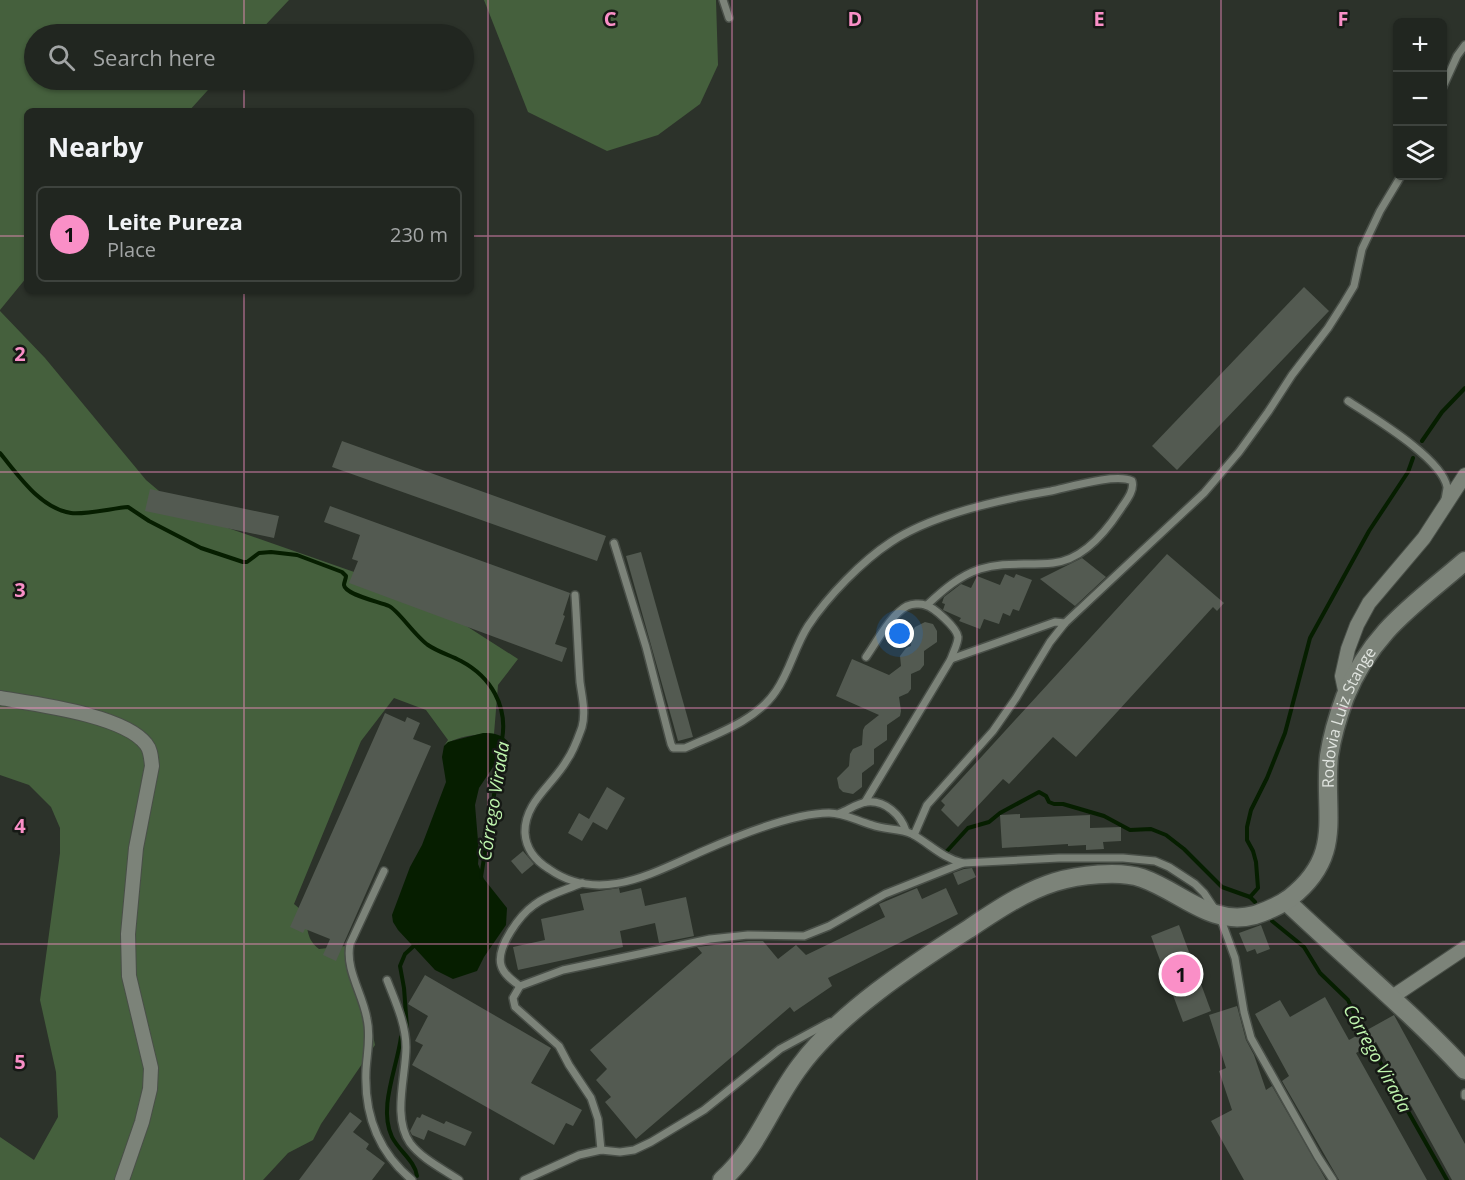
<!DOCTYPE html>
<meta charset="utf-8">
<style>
body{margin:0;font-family:"Open Sans",sans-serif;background:#2d322d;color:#f1f3f6}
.controls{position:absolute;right:18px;top:18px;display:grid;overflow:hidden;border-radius:9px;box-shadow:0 2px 4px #0004}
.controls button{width:54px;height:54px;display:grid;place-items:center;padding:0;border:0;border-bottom:2px solid #3e433e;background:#212620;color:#f1f3f6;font:30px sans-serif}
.you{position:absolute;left:900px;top:634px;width:21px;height:21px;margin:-15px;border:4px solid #fff;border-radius:50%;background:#1a73e8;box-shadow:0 0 0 9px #1a73e833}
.badge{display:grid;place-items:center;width:39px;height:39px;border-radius:50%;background:#fa8fc7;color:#111;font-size:20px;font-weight:700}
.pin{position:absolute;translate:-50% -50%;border:3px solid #fff;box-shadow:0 2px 6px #0006}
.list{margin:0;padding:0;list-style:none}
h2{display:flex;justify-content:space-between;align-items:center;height:78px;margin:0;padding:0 24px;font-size:26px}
h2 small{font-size:20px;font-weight:400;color:#a2a5a5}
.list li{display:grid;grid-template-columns:39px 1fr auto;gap:18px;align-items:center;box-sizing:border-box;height:96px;margin:0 12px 12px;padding:0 12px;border:2px solid #3e433e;border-radius:9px}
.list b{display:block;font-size:22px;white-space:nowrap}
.list p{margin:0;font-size:20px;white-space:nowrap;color:#a2a5a5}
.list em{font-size:20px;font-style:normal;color:#a2a5a5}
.icon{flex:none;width:33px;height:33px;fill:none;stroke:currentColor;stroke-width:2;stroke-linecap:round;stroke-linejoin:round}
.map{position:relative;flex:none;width:1465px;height:1180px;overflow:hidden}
.search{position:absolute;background:#212620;box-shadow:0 2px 4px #0004;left:24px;top:24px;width:450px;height:66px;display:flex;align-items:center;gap:15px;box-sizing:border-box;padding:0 21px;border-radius:33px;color:#a2a5a5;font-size:22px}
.panel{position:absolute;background:#212620;box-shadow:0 2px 4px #0004;left:24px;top:108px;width:450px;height:186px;border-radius:9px}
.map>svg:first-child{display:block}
</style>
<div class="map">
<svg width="1465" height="1180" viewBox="0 0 1465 1180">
<rect width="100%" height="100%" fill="#2c322a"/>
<g fill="#45603d">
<path d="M0 0H289L257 34H34V80H217L189 111H27V277L0 310Z"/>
<path d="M484 0H716L718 65 700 104 658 135 607 151 528 112Z"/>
<path d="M0 311 45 358 146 480 185 513 357 573 429 602 518 659 498 685 494 734C481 733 453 737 444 746L448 740 426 710 394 698 361 741 294 904 306 914C307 929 307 940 319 949L346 946 367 1007 375 1045 321 1124 313 1140 288 1153 263 1180H0V1137L34 1160 58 1117 56 1072 40 1000 60 853V828L51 807 29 785 0 775Z"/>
</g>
<path fill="#061e00" d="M483 733C493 733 503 734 509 743L479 788 475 805 479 853 478 864 484 879 507 908 506 925 484 957 477 971 453 979 435 970 398 930 393 922 392 915 410 867 422 845 446 782 442 757 444 746 448 742Z"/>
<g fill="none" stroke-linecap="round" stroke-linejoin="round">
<g stroke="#061e00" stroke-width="4">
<path d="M1422 441 1442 412 1465 388"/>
<path d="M0 453C19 476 40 508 71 513 84 515 114 508 128 507L149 521 201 548 243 562H247L259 553 271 552 297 555 342 572 346 576C346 579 344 582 344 585 345 595 381 602 389 606 398 610 415 636 428 645 438 652 450 655 461 661 491 677 508 706 502 740"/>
<path d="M947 851 968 828 989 822 1000 813 1039 792 1046 796 1049 802 1054 804H1063L1104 816 1130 830 1151 829 1166 835 1184 849 1222 887 1250 897 1255 902"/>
<path d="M481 877 501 751"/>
<path d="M1250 897 1258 888 1256 862 1253 851 1247 840V827L1251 810 1267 778 1285 733 1310 638 1369 531 1408 472 1413 458"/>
<path d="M1272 921 1304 947 1320 973 1348 1000 1364 1035"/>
<path d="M407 1028 404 988 400 966 405 954 417 943"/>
<path d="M401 1037C397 1068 378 1108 392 1137 399 1151 415 1161 417 1176"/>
<path d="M1368 1041 1447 1180"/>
</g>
</g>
<g fill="#535a51">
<path d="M1304 287 1329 311 1177 470 1152 446Z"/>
<path d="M342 441 606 536 597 561 332 467Z"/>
<path d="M150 489 279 516 274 538 145 511Z"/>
<path d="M330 506 570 593 563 615 565 616 555 644 567 648 562 662 349 583 358 561 352 559 360 535 324 522Z"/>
<path d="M641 552 693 737 678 741 626 556Z"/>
<path d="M1167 554 1224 603 1217 611 1213 607 1076 757 1053 737 1009 784 1003 779 958 827 941 810 945 805 941 801Z"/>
<path d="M1082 558 1106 577 1075 606 1040 579Z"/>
<path d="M1005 574 1014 578 1016 574 1032 580 1019 611 1013 609 1010 616 1003 613 999 624 984 619 980 629 959 621 961 618 943 610 945 604 942 603 944 597 961 584 971 588 977 576 1000 585Z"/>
<path d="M925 622 933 624 937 631V642L924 651V665L920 670 911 674V689L908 693 899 697 901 711 900 716 887 725V740L874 749V764L862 773V787L853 794 843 792 839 788 837 778 849 766 850 754 853 749 862 745 863 730 865 726 879 715 836 696 852 659 889 675 901 666 900 656 906 648 911 646 912 632 915 627Z"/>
<path d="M385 713 405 722 407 717 420 723 413 739 431 746 336 961 323 955 330 939 305 929 303 933 290 927Z"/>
<path d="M607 787 625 798 607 830 593 822 582 841 568 833 579 813 589 819Z"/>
<path d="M1020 814V818L1090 815V828L1121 827V841L1103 842 1104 849 1086 850V845L1068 846V844L1002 848 1000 815Z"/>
<path d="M523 851 534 864 522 874 511 861Z"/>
<path d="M972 868 976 877 958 885 953 873 964 869Z"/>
<path d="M619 888 620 893 641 888 645 906 686 897 694 936 659 943 655 923 620 931 623 947 518 970 513 947 545 940 541 919 584 910 580 894Z"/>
<path d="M917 888 922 899 946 888 958 914 828 978 832 986 794 1012 790 1007 636 1139 605 1102 611 1097 596 1080 607 1069 590 1050 702 953 697 947 748 941H763L778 959 796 945 806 955 885 917 879 904Z"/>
<path d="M1179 925 1211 1011 1183 1022 1151 936Z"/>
<path d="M1261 925 1270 949 1257 954 1255 949 1247 952 1239 933Z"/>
<path d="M425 975 551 1048 531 1083 582 1110 573 1126 566 1123 554 1145 412 1065 423 1045 415 1041 428 1016 408 1004Z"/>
<path d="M1325 997 1349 1040 1394 1015 1465 1144V1180H1452L1376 1042 1356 1053 1427 1180H1339L1282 1081 1289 1076 1255 1014 1280 1000 1290 1017Z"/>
<path d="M1237 1006 1246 1040 1254 1055 1266 1090 1272 1086 1326 1180H1244L1211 1121 1232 1110 1219 1071 1226 1068 1209 1015Z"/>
<path d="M350 1112 362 1121 353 1132 369 1144 366 1149 385 1163 372 1180H299Z"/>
<path d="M422 1114 444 1124 446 1121 472 1132 465 1146 428 1130 424 1140 412 1135 410 1131 417 1117 420 1118Z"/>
</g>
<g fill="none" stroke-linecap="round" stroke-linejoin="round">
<g stroke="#494f48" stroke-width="10">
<g id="lane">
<path d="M723 0 729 18"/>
<path d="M1442 89 1457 56 1465 45"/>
<path d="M1348 401C1372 417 1442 458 1447 487 1447 491 1445 497 1445 501"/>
<path d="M614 543 646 647 671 744 673 748H685C716 734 756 721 776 691 790 671 795 646 808 626 828 596 862 561 891 542 933 514 1003 499 1051 491 1070 487 1116 473 1132 481 1135 491 1125 502 1120 510 1105 533 1082 560 1053 563 1028 566 1005 561 980 569 959 576 943 590 927 605"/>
<path d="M575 595C577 624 578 653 580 682 582 697 586 712 582 727 578 738 574 750 567 760 553 785 524 802 525 833 526 849 536 861 549 869 600 905 654 872 703 851 737 836 792 813 829 813 845 813 857 821 872 825 885 830 900 828 912 834 930 844 942 858 963 863L1059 858H1123L1155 861 1169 867 1195 884 1204 893 1220 917 1235 958 1244 1012 1251 1038 1318 1157 1333 1180"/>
<path d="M951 659 1055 622 1065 623"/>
<path d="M865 802 951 659C953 652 958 644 958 637 957 628 934 607 925 605 920 603 912 604 907 606 891 614 876 643 866 657"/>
<path d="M840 813C848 810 858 803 867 802 885 800 901 815 906 831"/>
<path d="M914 835 927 805 993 731 1016 698 1050 642 1065 623 1204 493 1239 452 1268 412 1292 375 1328 328 1342 306 1354 286 1362 249 1380 211 1401 176"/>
<path d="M384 871 350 944C345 970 363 994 367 1019 371 1036 367 1053 366 1070 364 1114 378 1152 412 1180"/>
<path d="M387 980C395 1001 406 1024 406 1047 406 1076 392 1117 410 1143 422 1159 443 1169 459 1180"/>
<path d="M520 986C513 981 503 974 501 965 496 947 520 915 534 905 548 894 566 890 582 883"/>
<path d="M1465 1093V1096"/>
<path d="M601 1150 598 1119 591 1098 569 1065 559 1046 515 1007 513 998 520 986 563 970 710 939 748 935 804 936 829 926 885 894 963 863"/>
<path d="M524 1180 579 1155 601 1150 620 1152 634 1150 651 1142 704 1110 780 1049 830 1022"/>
</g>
</g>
<g stroke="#494f48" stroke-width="16">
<g id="street">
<path d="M1346 695 1342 676 1348 649 1357 625 1369 603 1424 538 1465 475"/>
<path d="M0 698C35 704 124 715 146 744 151 750 151 758 152 766L136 848 128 934 129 976 151 1068 150 1089 142 1122 122 1180"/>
<path d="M1392 997 1465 948"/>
</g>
</g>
<g stroke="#494f48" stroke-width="21">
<g id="secondary">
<path d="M1286 901C1346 958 1409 1010 1465 1070"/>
<path id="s1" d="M722 1180C758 1148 771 1104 800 1066 838 1014 912 965 967 930 994 912 1023 892 1055 882 1078 875 1119 870 1142 878 1182 892 1211 927 1255 915 1267 911 1279 906 1290 898 1345 855 1323 815 1329 756 1332 736 1338 716 1345 697 1372 631 1414 605 1465 561"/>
</g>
</g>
<use href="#lane" stroke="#7c8379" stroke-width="7"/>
<use href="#street" stroke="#7c8379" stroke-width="14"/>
<use href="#secondary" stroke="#7c8379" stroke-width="18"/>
</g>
<path fill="none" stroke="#fa8fc7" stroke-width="1.5" stroke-opacity="0.55" d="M244 0V34M488 0V1180M732 0V1180M977 0V1180M1221 0V1180M244 80V111M0 236H27M471 236H1465M244 291V1180M0 472H1465M0 708H1465M0 944H1465"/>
<g text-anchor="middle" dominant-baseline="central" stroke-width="5" stroke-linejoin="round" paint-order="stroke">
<g font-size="16" fill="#e1e5e0" stroke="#161915">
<text stroke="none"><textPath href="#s1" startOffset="902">Rodovia Luiz Stange</textPath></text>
</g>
<g font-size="18" font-style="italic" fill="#bff5ae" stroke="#161915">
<text transform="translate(493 801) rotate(-81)">Córrego Virada</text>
<text transform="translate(1378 1058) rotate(61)">Córrego Virada</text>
</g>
</g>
<g font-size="20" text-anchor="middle" font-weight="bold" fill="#fa8fc7" stroke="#161915" stroke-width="5" stroke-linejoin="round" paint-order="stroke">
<text x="610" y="26">C</text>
<text x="855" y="26">D</text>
<text x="1099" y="26">E</text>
<text x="1343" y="26">F</text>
<text x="20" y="361">2</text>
<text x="20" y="597">3</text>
<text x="20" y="833">4</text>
<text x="20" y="1069">5</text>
</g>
</svg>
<div class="controls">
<button>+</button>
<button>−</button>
<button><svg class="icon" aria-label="layers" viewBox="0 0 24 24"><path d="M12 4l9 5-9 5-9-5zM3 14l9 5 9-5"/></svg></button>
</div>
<div class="you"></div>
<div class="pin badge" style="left:1181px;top:974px">1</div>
<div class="search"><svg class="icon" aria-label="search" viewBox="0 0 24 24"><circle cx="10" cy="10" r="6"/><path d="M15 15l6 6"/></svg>Search here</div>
<section class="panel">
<h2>Nearby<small></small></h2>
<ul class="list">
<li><span class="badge">1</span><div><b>Leite Pureza</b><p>Place</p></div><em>230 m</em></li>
</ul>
</section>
</div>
